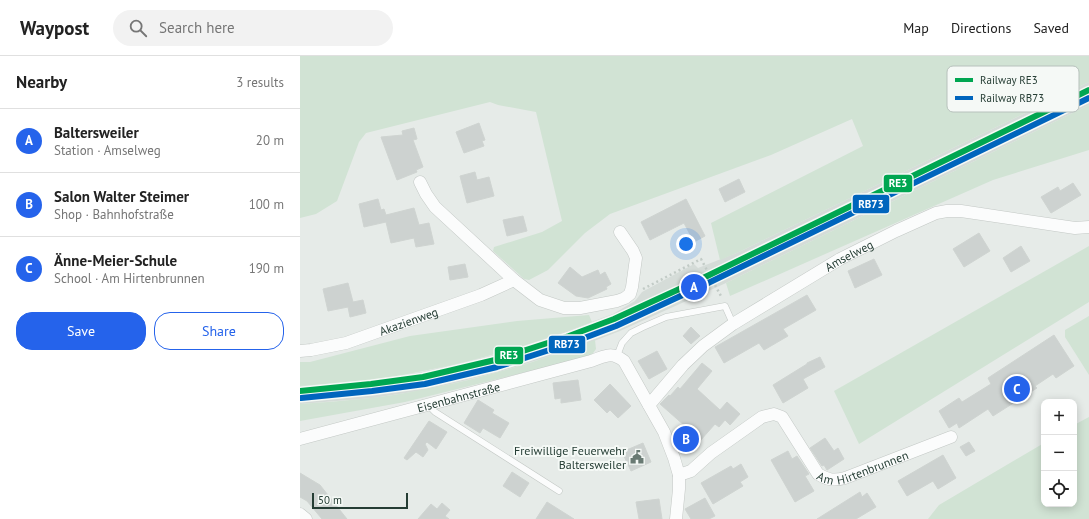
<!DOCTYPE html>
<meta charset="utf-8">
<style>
body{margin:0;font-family:"PT Sans",sans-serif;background:#f2f2f2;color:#222}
.controls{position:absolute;right:12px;bottom:12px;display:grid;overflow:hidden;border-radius:8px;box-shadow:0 2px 10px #0003}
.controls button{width:36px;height:36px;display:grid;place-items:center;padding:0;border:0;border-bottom:1px solid #e0e0e0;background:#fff;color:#222;font:20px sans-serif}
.scale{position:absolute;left:12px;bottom:10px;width:96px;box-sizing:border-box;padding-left:4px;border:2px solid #253d34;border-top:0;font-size:11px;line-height:14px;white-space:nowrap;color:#253d34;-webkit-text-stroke:3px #f5f9f6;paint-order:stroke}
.you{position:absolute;left:386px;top:188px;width:14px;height:14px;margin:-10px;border:3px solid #fff;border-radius:50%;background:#1a73e8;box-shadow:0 0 0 6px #1a73e833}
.badge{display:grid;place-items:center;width:26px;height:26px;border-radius:50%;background:#2563eb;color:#fff;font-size:13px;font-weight:700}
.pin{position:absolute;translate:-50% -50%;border:2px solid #fff;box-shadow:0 1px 4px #0006}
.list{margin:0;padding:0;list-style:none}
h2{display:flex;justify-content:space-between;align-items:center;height:52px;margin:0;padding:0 16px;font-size:17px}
h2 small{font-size:13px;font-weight:400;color:#767676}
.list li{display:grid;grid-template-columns:26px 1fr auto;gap:12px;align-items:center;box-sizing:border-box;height:64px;padding:0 16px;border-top:1px solid #e0e0e0}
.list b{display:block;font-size:15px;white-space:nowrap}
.list p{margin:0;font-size:13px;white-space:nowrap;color:#767676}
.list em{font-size:13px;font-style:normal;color:#767676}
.actions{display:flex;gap:8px;padding:12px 16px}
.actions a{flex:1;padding:9px 0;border:1px solid #2563eb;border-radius:16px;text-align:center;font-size:14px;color:#2563eb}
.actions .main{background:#2563eb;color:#fff}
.icon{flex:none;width:22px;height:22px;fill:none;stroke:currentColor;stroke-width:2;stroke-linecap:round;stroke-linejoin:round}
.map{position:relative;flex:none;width:789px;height:463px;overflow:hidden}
header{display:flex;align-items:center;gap:24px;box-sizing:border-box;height:56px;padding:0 20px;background:#fff;border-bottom:1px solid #e0e0e0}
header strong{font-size:19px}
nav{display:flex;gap:22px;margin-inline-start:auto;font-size:14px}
.search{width:280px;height:36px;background:#f2f2f2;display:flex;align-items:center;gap:10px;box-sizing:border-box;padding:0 14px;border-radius:22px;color:#767676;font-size:15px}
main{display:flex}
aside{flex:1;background:#fff}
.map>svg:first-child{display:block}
</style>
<header>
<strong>Waypost</strong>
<div class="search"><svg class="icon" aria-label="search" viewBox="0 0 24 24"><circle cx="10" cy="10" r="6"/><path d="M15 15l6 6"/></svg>Search here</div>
<nav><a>Map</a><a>Directions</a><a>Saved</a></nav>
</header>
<main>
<aside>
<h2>Nearby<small>3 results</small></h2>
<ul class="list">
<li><span class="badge">A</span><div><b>Baltersweiler</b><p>Station · Amselweg</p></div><em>20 m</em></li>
<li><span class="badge">B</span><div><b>Salon Walter Steimer</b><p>Shop · Bahnhofstraße</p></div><em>100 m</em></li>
<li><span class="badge">C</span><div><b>Änne-Meier-Schule</b><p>School · Am Hirtenbrunnen</p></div><em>190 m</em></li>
</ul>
<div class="actions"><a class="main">Save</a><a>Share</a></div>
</aside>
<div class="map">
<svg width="789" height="463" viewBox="0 0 789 463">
<rect width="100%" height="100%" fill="#e6ebe8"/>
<path fill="#d5dcd8" d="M789 26V49L426 227 320 275 273 293 199 316 159 326 125 334 73 342 0 348V330L70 324 122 316 155 308 194 299 267 275 313 258 335 245 342 236 394 208 398 212 439 196Z"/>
<g fill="#d1e3d4">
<path d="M0 0H789V26L439 196 420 204 411 167 563 90 552 63 471 99 310 158 285 177 248 214 229 224 224 223 193 195 194 191 242 176 262 165 236 56 198 49 190 46 66 77 59 86 37 145 16 158 0 162Z"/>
<path d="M789 49V94L693 124 430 240 426 227Z"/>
<path d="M789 190V246L559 388 534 335Z"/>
<path d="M289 259 292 266C237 287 181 304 123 315 83 324 41 327 0 330V306H10L110 280 217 265Z"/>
<path d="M789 260V319L765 281V274Z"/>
<path d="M295 284 296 293 291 300 105 346 0 365V348C42 345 85 342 126 333 184 322 240 305 295 284Z"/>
<path d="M789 361V463H628L639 449 744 387V448H774V369Z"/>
</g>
<g fill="#cdd2d0" stroke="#cfd4d1">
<path d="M179 67 185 84 182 85 184 90 164 97 156 76Z"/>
<path d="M114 72 117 83 113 84 123 111 116 114 117 116 97 124 81 81 103 79 102 75Z"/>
<path d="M175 116 177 124 189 121 194 140 167 147 160 120Z"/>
<path d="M439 123 445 136 425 146 419 133Z"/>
<path d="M773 127 781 139 751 157 741 141 758 131 760 135Z"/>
<path d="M78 143 81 154 84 153 86 159 114 152 119 169 129 167 134 188 116 191 114 182 91 187 86 166 64 171 59 148Z"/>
<path d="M386 143 405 180 394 186 384 167 350 184 341 166Z"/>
<path d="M223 160 227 175 207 180 203 164Z"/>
<path d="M679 177 690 195 664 211 653 193Z"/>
<path d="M721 190 730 205 711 216 703 202Z"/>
<path d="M574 203 582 219 555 232 548 215Z"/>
<path d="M165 208 168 221 150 224 148 211Z"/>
<path d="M270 211 282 221 298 214 300 219 305 216 311 228 306 231 307 233 288 242 276 240 258 227Z"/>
<path d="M48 227 53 246 63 244 66 257 50 261 48 251 28 255 23 233Z"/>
<path d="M507 239 516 254 483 273 488 280 464 294 459 287 424 307 415 291Z"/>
<path d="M391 271 400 280 391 288 383 280Z"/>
<path d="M754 279 774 310 756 322 753 318 735 330 737 332 693 360 688 353 659 372 657 367 649 372 639 355 659 342 662 346 691 328 688 322Z"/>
<path d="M357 295 367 313 349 323 338 305Z"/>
<path d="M520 301 525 311 503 323 508 332 483 347 473 329 507 308V307Z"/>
<path d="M402 307 412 315 397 333 420 354 427 346 440 358 430 369 425 364 419 371 415 368 392 394 376 380 385 370 360 348 369 339 370 340 378 331 380 333Z"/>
<path d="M278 324 281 344 261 347V342L255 343 253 327Z"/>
<path d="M310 328 331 350 318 362 310 354 307 357 294 344Z"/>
<path d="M178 344 194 354 192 357 209 367 200 382 183 372 180 377 164 367Z"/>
<path d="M129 365 147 376 136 393 127 386 125 388 128 394 123 401 116 396 107 404 104 402Z"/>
<path d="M525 382 534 395 538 392 544 403 527 414 524 409 522 410 510 392Z"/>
<path d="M669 386 675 395 666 400 660 391Z"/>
<path d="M343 387 351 406 331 415 322 396Z"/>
<path d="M488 395 492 403 497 400 509 418 505 420 514 435 495 446 471 404Z"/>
<path d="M643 399 656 422 638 433 633 425 607 440 598 425Z"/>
<path d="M441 408 448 421 440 426 443 430 413 448 401 427 431 410 433 413Z"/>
<path d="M212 416 229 427 220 441 203 430Z"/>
<path d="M0 417 20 429 47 463H22L7 445 0 441Z"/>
<path d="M560 436 562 441 567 437 576 451 556 463H517Z"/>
<path d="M405 442 415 460 409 463H391L385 453Z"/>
<path d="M359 443 362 463H339L336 446Z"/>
<path d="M247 446 274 463H236Z"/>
<path d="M142 447 150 454 145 460 149 463H118L131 448 137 453Z"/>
</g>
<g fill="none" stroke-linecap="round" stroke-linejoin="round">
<g stroke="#c3c8c5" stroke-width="7">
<g id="lane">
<path d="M317 300 322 287 331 277 343 271 366 261 425 250 433 268"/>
<path d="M131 348 132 353 135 356 259 435"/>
</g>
</g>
<g stroke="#c3c8c5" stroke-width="13">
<g id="street">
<path d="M120 126 126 138 135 151 214 224 240 244 264 252H280L317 245 325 242 330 238 332 231 336 202 333 195 320 176"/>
<path id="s1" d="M0 295 11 294 46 287 181 239 214 224"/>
<path id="s2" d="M349 349 383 309 403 290 433 268 540 203 596 175 636 157 647 155H661L775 172 789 171"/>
<path id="s3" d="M0 383 291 305C306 300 311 295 324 305L364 376 374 402 379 419V433L376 463"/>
<path id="s4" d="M379 419 391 415 411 397 462 361 474 358 482 361 518 418C528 424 534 425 545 422L651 381"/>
<path d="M0 458 6 463"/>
</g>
</g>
<path stroke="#c2cbc6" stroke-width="2.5" stroke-dasharray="2 3" stroke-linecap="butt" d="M343 233 401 203 422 242"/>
<use href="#lane" stroke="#fbfcfc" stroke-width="6"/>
<use href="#street" stroke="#fbfcfc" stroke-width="12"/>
<g stroke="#f5f9f6" stroke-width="9">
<path id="rail-1" d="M0 335 71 328 123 321 195 304 269 280 314 263 399 224 789 34"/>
</g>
<g stroke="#f5f9f6" stroke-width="9">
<path id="rail-2" d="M1 342 72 335 125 328 197 311 271 287 316 270 402 230 789 42"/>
</g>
<use href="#rail-1" stroke="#00a651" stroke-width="6"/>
<use href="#rail-2" stroke="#0065bd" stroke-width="6"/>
</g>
<defs>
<g id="civic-bare" transform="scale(1.08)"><path d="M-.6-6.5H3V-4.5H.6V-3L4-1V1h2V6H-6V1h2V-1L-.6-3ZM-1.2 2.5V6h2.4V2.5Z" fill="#697a73" stroke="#f5f9f6" stroke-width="2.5" paint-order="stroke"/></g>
</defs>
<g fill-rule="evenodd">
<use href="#civic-bare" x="337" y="401"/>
</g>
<g text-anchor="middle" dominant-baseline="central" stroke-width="4" stroke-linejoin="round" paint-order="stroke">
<g font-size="12" fill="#253d34" stroke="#f5f9f6">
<text stroke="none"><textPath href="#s2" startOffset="252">Amselweg</textPath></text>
<text stroke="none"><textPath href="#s1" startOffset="113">Akazienweg</textPath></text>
<text stroke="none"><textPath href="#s3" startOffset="164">Eisenbahnstraße</textPath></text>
<text stroke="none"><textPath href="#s4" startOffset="238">Am Hirtenbrunnen</textPath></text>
</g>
<g font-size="12" fill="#253d34" stroke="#f5f9f6" text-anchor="end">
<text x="326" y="394">Freiwillige Feuerwehr<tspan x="326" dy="14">Baltersweiler</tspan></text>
</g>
</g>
<rect x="647" y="10" width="132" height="46" rx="6" fill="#f5f9f6" stroke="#b7c1bc" stroke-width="1"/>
<rect x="655" y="22" width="18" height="4" fill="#00a651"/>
<rect x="655" y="40" width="18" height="4" fill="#0065bd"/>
<g font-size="11" fill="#253d34">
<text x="680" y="28">Railway RE3</text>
<text x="680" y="46">Railway RB73</text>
</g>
<g stroke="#f5f9f6" stroke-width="1.5">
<rect x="583" y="118" width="30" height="19" rx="4" fill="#00a651"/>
<rect x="552" y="138" width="38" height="20" rx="4" fill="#0065bd"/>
<rect x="248" y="279" width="38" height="19" rx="4" fill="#0065bd"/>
<rect x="194" y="290" width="30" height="19" rx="4" fill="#00a651"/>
</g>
<g font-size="11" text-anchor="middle" font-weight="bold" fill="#fff">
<text x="598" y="131">RE3</text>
<text x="571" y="152">RB73</text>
<text x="267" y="292">RB73</text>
<text x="209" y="303">RE3</text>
</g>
</svg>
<div class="controls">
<button>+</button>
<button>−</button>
<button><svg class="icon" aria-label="locate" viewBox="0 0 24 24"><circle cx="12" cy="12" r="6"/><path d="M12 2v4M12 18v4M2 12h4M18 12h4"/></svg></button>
</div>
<div class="scale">50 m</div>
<div class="you"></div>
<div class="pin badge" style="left:394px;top:231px">A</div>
<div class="pin badge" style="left:386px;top:383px">B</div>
<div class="pin badge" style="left:717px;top:333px">C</div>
</div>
</main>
